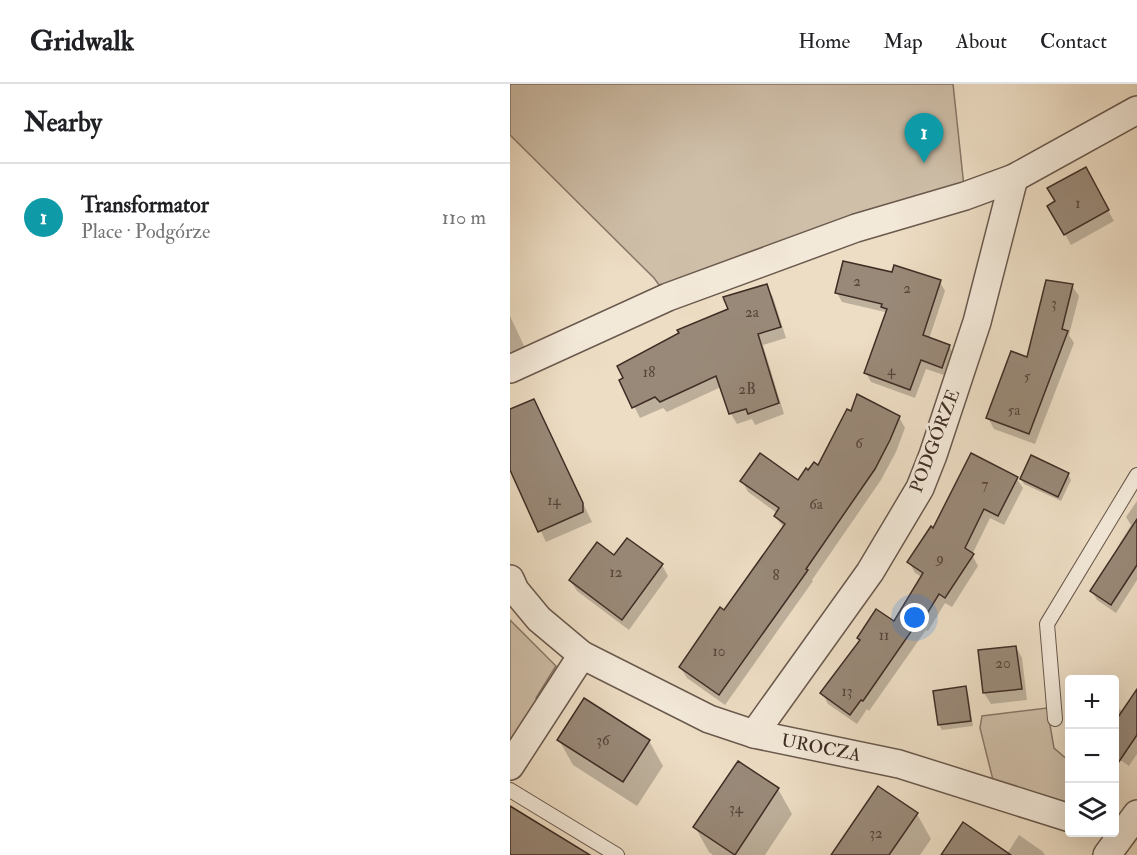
<!DOCTYPE html>
<meta charset="utf-8">
<style>
body{margin:0;font-family:"IM FELL Double Pica",serif;background:#f2f2f2;color:#202124}
.controls{position:absolute;right:18px;bottom:18px;display:grid;overflow:hidden;border-radius:6px;box-shadow:0 6px 24px #0002}
.controls button{width:54px;height:54px;display:grid;place-items:center;padding:0;border:0;border-bottom:2px solid #e0e0e0;background:#fff;color:#202124;font:30px sans-serif}
.you{position:absolute;left:405px;top:534px;width:21px;height:21px;margin:-15px;border:4px solid #fff;border-radius:50%;background:#1a73e8;box-shadow:0 0 0 9px #1a73e833}
.badge{display:grid;place-items:center;width:39px;height:39px;border-radius:50%;background:#1a73e8;color:#fff;font-size:20px;font-weight:700}
.pin{position:absolute;translate:-50% -50px;filter:drop-shadow(0 2px 3px #0008)}
.pin::after{content:'';position:absolute;top:32px;width:21px;height:18px;background:inherit;clip-path:polygon(0 0,100% 0,50% 100%)}
.list{margin:0;padding:0;list-style:none}
h2{display:flex;justify-content:space-between;align-items:center;height:78px;margin:0;padding:0 24px;font-size:26px}
h2 small{font-size:20px;font-weight:400;color:#757577}
.list li{display:grid;grid-template-columns:39px 1fr auto;gap:18px;align-items:center;box-sizing:border-box;height:108px;padding:0 24px;border-top:2px solid #e0e0e0}
.list b{display:block;font-size:22px;white-space:nowrap}
.list p{margin:0;font-size:20px;white-space:nowrap;color:#757577}
.list em{font-size:20px;font-style:normal;color:#757577}
.icon{flex:none;width:33px;height:33px;fill:none;stroke:currentColor;stroke-width:2;stroke-linecap:round;stroke-linejoin:round}
.map{position:relative;flex:none;width:627px;height:771px;overflow:hidden}
header{display:flex;align-items:center;gap:36px;box-sizing:border-box;height:84px;padding:0 30px;background:#fff;border-bottom:2px solid #e0e0e0}
header strong{font-size:28px}
nav{display:flex;gap:33px;margin-inline-start:auto;font-size:21px}
main{display:flex}
aside{flex:1;background:#fff}
.map>svg:first-child{display:block}
</style>
<header>
<strong>Gridwalk</strong>
<nav><a>Home</a><a>Map</a><a>About</a><a>Contact</a></nav>
</header>
<main>
<aside>
<h2>Nearby<small></small></h2>
<ul class="list">
<li><span class="badge" style="background:#0f9aa8">1</span><div><b>Transformator</b><p>Place · Podgórze</p></div><em>110 m</em></li>
</ul>
</aside>
<div class="map">
<svg width="627" height="771" viewBox="0 0 627 771">
<rect width="100%" height="100%" fill="#edddc4"/>
<filter id="stains"><feTurbulence type="fractalNoise" baseFrequency=".00333" numOctaves="4"/><feColorMatrix values="0 0 0 0 .2 0 0 0 0 .09 0 0 0 0 .02 0 0 0 .5 -.17"/></filter>
<radialGradient id="worn" r=".72"><stop offset=".6" stop-color="#630" stop-opacity="0"/><stop offset="1" stop-color="#630" stop-opacity=".3"/></radialGradient>
<g fill="#cfbfa9" stroke="#877667" stroke-width="1.5">
<path d="M0 0H443L455 112 158 213 144 194 0 51Z"/>
<path d="M0 536 46 582 26 614 38 623 0 682Z"/>
<path d="M537 624 544 664 559 677V721L483 696 470 644 472 632Z"/>
</g>
<g fill="#0003">
<path d="M575 85 604 137 561 161 539 122 547 118Z"/>
<path d="M430 198 435 207 419 255 439 262 444 271 437 292 416 285 405 314 361 298 356 289 377 231 375 228 332 218 327 209Z"/>
<path d="M256 202 263 213 276 254 253 261 274 330 245 341 242 335 227 340 221 330 211 303 157 328 153 324 130 334 111 296Z"/>
<path d="M562 202 569 212 559 251 564 259 525 360 484 345 478 334 518 275Z"/>
<path d="M0 232 15 264 0 270Z"/>
<path d="M0 327H29L82 438 36 458 0 382Z"/>
<path d="M389 333 395 344 386 368 371 396 302 496 303 497 215 621 177 594 170 583 215 528 274 444 265 432 267 429 238 408 232 397 288 398 299 388Z"/>
<path d="M558 390 561 396 551 417 514 400 511 395Z"/>
<path d="M506 394 513 404 494 441 480 434 462 471 468 482 442 523 435 519 418 547 416 546 359 627 357 625 347 640 318 620 312 609 350 557 348 554 384 539 412 493 405 489 399 478 424 446Z"/>
<path d="M627 417V496L606 529 587 516 582 507 608 466 607 464 621 441 616 433Z"/>
<path d="M118 456 152 481 158 492 119 546 67 507 60 496 105 474Z"/>
<path d="M506 563 512 574 517 616 481 620 474 609 469 568Z"/>
<path d="M455 604 458 609 463 642 432 646 429 641 425 608Z"/>
<path d="M627 613V670L619 682 604 672V622L614 628Z"/>
<path d="M49 656 139 657 153 682 127 722 63 681Z"/>
<path d="M268 705 282 730 255 771H203L199 768 185 743Z"/>
<path d="M407 730 421 755 410 771H327Z"/>
<path d="M509 751 532 767 535 771H437L497 770Z"/>
</g>
<g fill="#998978" stroke="#3f2d25" stroke-width="1.5">
<path d="M576 83 599 126 554 151 537 122 545 117 537 104Z"/>
<path d="M333 177 382 188 384 181 431 196 413 251 440 261 432 284 411 276 400 306 354 289 377 225 371 223 372 220 325 209Z"/>
<path d="M536 196 563 200 552 245 558 247 519 350 476 334 501 267 517 273Z"/>
<path d="M257 200 271 243 248 250 269 319 238 330 236 325 219 330 206 292 150 318 145 313 122 324 109 296 113 294 107 282 169 249 167 246 218 225 213 213Z"/>
<path d="M347 310 390 332 380 356 365 385 296 485 298 486 209 611 169 583 210 523 214 526 275 440 264 432 269 424 230 397 250 369 288 396 296 384 298 386 304 378 308 381 337 325 341 327Z"/>
<path d="M24 315 73 419V428L28 448 0 386V325Z"/>
<path d="M461 369 508 393 488 432 474 425 455 464 464 470 435 514 429 510 412 538 409 536 353 617 351 616 340 631 310 609 350 556 347 554 366 525 384 537 413 489 397 478 421 442 423 444Z"/>
<path d="M521 371 559 389 548 413 510 395Z"/>
<path d="M627 435V481L601 521 580 507Z"/>
<path d="M117 454 153 480 112 536 59 496 87 458 104 471Z"/>
<path d="M506 562 512 605 473 609 468 566Z"/>
<path d="M456 602 461 637 428 641 423 607Z"/>
<path d="M627 605V651L604 685V639Z"/>
<path d="M74 614 140 656 113 698 47 656Z"/>
<path d="M228 677 269 704 225 771 183 743Z"/>
<path d="M368 702 408 729 379 771H321Z"/>
<path d="M0 722 80 771H0Z"/>
<path d="M453 738 501 771H431Z"/>
</g>
<g fill="none" stroke-linecap="round" stroke-linejoin="round">
<g stroke="#6a594d" stroke-width="16">
<g id="lane">
<path d="M545 635 537 540 627 391"/>
<path d="M0 706 107 771"/>
</g>
</g>
<g stroke="#6a594d" stroke-width="30">
<g id="street">
<path d="M0 285 158 213 346 144 455 112 504 94 627 26"/>
<path d="M0 495 5 506 29 535 72 571 199 635 244 650 389 680 560 734"/>
<path d="M244 650 360 488 410 404 423 371 467 238 504 94"/>
<path d="M0 682 72 571"/>
<path d="M597 771 627 730"/>
</g>
</g>
<use href="#lane" stroke="#f3e9d9" stroke-width="14"/>
<use href="#street" stroke="#f3e9d9" stroke-width="27"/>
</g>
<g text-anchor="middle" dominant-baseline="central" stroke-width="6" stroke-linejoin="round" paint-order="stroke">
<g font-size="15" fill="#56443a">
<text x="568" y="119">1</text>
<text x="347" y="197">2</text>
<text x="397" y="204">2</text>
<text x="544" y="219">3</text>
<text x="242" y="228">2a</text>
<text x="381" y="286">4</text>
<text x="139" y="288">18</text>
<text x="517" y="292">5</text>
<text x="237" y="305">2B</text>
<text x="504" y="326">5a</text>
<text x="349" y="359">6</text>
<text x="475" y="400">7</text>
<text x="44" y="416">14</text>
<text x="306" y="420">6a</text>
<text x="430" y="474">9</text>
<text x="106" y="488">12</text>
<text x="266" y="491">8</text>
<text x="374" y="551">11</text>
<text x="209" y="567">10</text>
<text x="493" y="579">20</text>
<text x="337" y="607">13</text>
<text x="93" y="656">36</text>
<text x="226" y="724">34</text>
<text x="366" y="749">32</text>
</g>
<g font-size="18" fill="#3f2d25" stroke="#f3e9d9">
<text transform="translate(425 357) rotate(-69)">PODGÓRZE</text>
<text transform="translate(311 664) rotate(11)">UROCZA</text>
</g>
</g>
<rect width="100%" height="100%" filter="url(#stains)"/>
<rect width="100%" height="100%" fill="url(#worn)"/>
</svg>
<div class="controls">
<button>+</button>
<button>−</button>
<button><svg class="icon" aria-label="layers" viewBox="0 0 24 24"><path d="M12 4l9 5-9 5-9-5zM3 14l9 5 9-5"/></svg></button>
</div>
<div class="you"></div>
<div class="pin badge" style="left:414px;top:79px;background:#0f9aa8">1</div>
</div>
</main>
